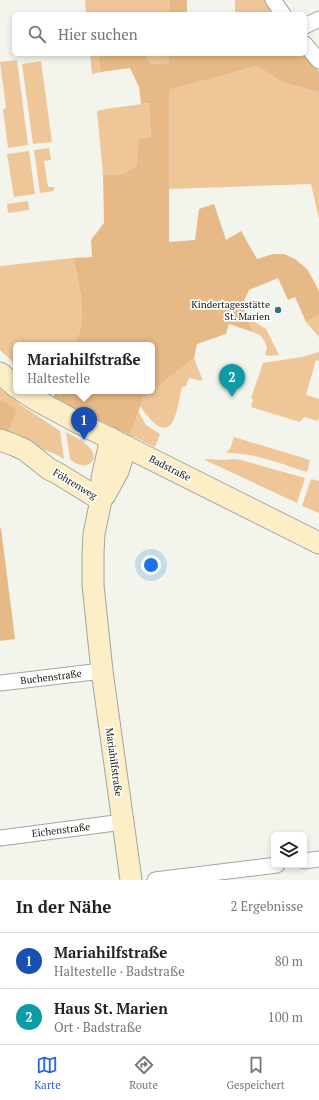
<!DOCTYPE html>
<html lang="de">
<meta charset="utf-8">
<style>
body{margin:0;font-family:"PT Serif",serif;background:#f6f6f6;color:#222}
.controls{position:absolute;right:12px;bottom:12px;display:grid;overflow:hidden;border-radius:6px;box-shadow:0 2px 6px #0003}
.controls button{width:36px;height:36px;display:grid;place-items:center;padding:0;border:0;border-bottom:1px solid #e0e0e0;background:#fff;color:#222;font:20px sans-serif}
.you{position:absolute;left:151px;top:565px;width:14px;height:14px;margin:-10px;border:3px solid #fff;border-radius:50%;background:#1a73e8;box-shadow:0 0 0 6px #1a73e833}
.badge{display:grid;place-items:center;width:26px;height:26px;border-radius:50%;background:#2563eb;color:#fff;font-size:13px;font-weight:700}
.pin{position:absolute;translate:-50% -33px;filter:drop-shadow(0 1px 2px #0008)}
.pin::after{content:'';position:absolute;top:21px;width:14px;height:12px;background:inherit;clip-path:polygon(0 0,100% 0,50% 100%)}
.popup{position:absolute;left:13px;top:342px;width:142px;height:52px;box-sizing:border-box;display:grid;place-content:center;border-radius:6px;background:#fff;filter:drop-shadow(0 1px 3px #0005);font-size:13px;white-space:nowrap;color:#767676}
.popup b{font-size:15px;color:#222}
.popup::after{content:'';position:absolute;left:50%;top:100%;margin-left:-8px;border:8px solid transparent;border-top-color:#fff}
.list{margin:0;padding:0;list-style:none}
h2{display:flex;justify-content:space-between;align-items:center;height:52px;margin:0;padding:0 16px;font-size:17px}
h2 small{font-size:13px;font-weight:400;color:#767676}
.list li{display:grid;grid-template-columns:26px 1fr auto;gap:12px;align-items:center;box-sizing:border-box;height:56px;padding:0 16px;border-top:1px solid #e0e0e0}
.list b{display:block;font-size:15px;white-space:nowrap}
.list p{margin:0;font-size:13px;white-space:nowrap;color:#767676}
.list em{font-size:13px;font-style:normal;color:#767676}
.icon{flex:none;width:22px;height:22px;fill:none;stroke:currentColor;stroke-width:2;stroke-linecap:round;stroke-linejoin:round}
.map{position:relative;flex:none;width:319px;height:880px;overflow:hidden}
.search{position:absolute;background:#fff;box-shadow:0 2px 6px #0003;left:12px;right:12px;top:12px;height:44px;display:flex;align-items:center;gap:10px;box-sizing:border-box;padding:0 14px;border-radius:6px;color:#767676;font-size:15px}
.sheet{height:164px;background:#fff}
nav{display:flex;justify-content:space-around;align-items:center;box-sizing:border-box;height:56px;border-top:1px solid #e0e0e0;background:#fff;font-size:11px;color:#767676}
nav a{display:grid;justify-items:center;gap:2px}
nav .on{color:#2563eb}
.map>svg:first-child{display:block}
</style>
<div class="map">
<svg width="319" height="880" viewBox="0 0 319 880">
<rect width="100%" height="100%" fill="#f3f4ec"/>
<g fill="#eec698">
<path d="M85 0H170V14H86Z"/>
<path d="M235 0H266L273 9 266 14H235Z"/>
<path d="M90 54H98L101 72 92 74Z"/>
<path d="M144 54H169V63L151 64Z"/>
<path d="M17 60 28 145 8 148 3 110 6 107 0 62Z"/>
<path d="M41 61 52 142 33 144 22 64Z"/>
<path d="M257 66 284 83 319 92V219L311 184 169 189V90Z"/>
<path d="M149 103 151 137 140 138 137 165 123 174 103 175 97 111 106 109Z"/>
<path d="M49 148 51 160 44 161 48 187H54V191L40 193 34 150Z"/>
<path d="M29 151 35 194 14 197 7 154Z"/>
<path d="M28 201 29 210 8 213 7 204Z"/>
<path d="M73 258C80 288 88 315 75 345H16V365L0 350V266Z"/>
<path d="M319 315V337L306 322Z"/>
<path d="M247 317 266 329 279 355 269 356 265 355 267 347 264 340 260 335 253 332Z"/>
<path d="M319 352V361L316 360 306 395 319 399V417L318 421 304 417 300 422 251 407 253 399 251 398 263 363 302 357Z"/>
<path d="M194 358 203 381 189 378 186 386 182 387C179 398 178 411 173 421 163 440 146 414 140 406L143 398Z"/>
<path d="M0 389 21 405 60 431 64 459 55 454 31 445 7 434 6 403 0 399Z"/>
<path d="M138 411 146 425 160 434 155 447 130 435Z"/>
<path d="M66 432C76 438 94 445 94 458 90 469 77 466 70 459Z"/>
<path d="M234 437 310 460 307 472C282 464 252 452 226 453L230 449Z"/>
<path d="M205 459 224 460 235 459 241 460 305 478 297 503 207 461Z"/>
<path d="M311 479 319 481V513L302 506Z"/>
</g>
<g fill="#e6b986">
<rect x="170" y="0" width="17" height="14"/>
<path d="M305 53 319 72V92L284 83 257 66 169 90V242L195 240 199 209 214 204 226 240 241 231 257 259 273 254H284L295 259 307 269 316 285 319 292V315L306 322 295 297 288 300 278 278 249 290 242 305 253 332 229 324 226 334 197 344 194 358 152 391V345H75C88 315 80 288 73 258L92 257 91 240 104 223 103 175 123 174 137 165 139 138 151 137 149 103 141 104 139 87 130 68 101 72 98 54H144L151 64 169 63V54H305Z"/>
<path d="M56 391H152L143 398 130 435 53 398Z"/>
<path d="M0 399 17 410 7 434 0 432Z"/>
<path d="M1 528 15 639 0 641V529Z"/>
</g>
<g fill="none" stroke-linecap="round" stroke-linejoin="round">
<g stroke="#a4a59e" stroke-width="17">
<g id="street">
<path d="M273 0 283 14"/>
<path d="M305 26 319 19"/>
<path d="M305 44 319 61"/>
<path d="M0 683 102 671"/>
<path d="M0 838 123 822"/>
<path d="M304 861 319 859"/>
<path d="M155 880 277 865"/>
</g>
</g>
<g stroke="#a4a59e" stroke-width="23">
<g id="secondary">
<path d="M0 373 16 387"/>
<path d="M22 391 38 401 73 420 319 543"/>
<path d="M111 438 102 478 101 500 94 534 93 554V585L102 671 131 880"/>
<path d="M0 440 14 445 25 450 49 469 57 473 101 500"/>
<path d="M105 495 118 471 126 446"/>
</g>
</g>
<use href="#street" stroke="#fff" stroke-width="15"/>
<use href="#secondary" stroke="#fcefc8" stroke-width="21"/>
</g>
<circle fill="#2b737e" stroke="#fffffe" stroke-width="1.5" cx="278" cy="310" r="4"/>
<g text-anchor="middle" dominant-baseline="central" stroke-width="3.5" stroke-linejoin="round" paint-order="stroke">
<g font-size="10" fill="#141411" stroke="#fffffe" text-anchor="end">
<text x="270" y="304">Kindertagesstätte<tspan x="270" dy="12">St. Marien</tspan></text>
</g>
<g font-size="10" fill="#141411" stroke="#fffffe">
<text transform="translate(170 468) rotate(27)">Badstraße</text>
<text transform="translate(75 484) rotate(31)">Föhrenweg</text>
<text transform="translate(51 677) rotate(-7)">Buchenstraße</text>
<text transform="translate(114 762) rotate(82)">Mariahilfstraße</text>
<text transform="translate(61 830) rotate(-7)">Eichenstraße</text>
</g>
</g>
</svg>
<div class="controls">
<button><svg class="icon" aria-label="layers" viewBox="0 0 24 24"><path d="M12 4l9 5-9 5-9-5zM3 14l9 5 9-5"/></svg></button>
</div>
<div class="you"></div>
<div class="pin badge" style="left:84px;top:440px;background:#1a4fb4">1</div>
<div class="popup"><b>Mariahilfstraße</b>Haltestelle</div>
<div class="pin badge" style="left:232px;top:397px;background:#0f9aa8">2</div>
<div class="search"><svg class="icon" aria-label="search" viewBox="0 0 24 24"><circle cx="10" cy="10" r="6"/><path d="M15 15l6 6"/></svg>Hier suchen</div>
</div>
<section class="sheet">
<h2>In der Nähe<small>2 Ergebnisse</small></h2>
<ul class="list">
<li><span class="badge" style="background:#1a4fb4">1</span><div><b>Mariahilfstraße</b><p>Haltestelle · Badstraße</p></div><em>80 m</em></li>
<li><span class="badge" style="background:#0f9aa8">2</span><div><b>Haus St. Marien</b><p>Ort · Badstraße</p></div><em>100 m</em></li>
</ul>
</section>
<nav>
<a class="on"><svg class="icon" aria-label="map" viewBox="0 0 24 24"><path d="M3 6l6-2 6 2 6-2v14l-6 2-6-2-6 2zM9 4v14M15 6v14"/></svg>Karte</a>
<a><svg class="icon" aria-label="directions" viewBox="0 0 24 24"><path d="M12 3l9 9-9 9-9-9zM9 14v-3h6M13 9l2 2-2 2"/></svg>Route</a>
<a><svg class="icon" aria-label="saved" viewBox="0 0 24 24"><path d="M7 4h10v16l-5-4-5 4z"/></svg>Gespeichert</a>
</nav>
